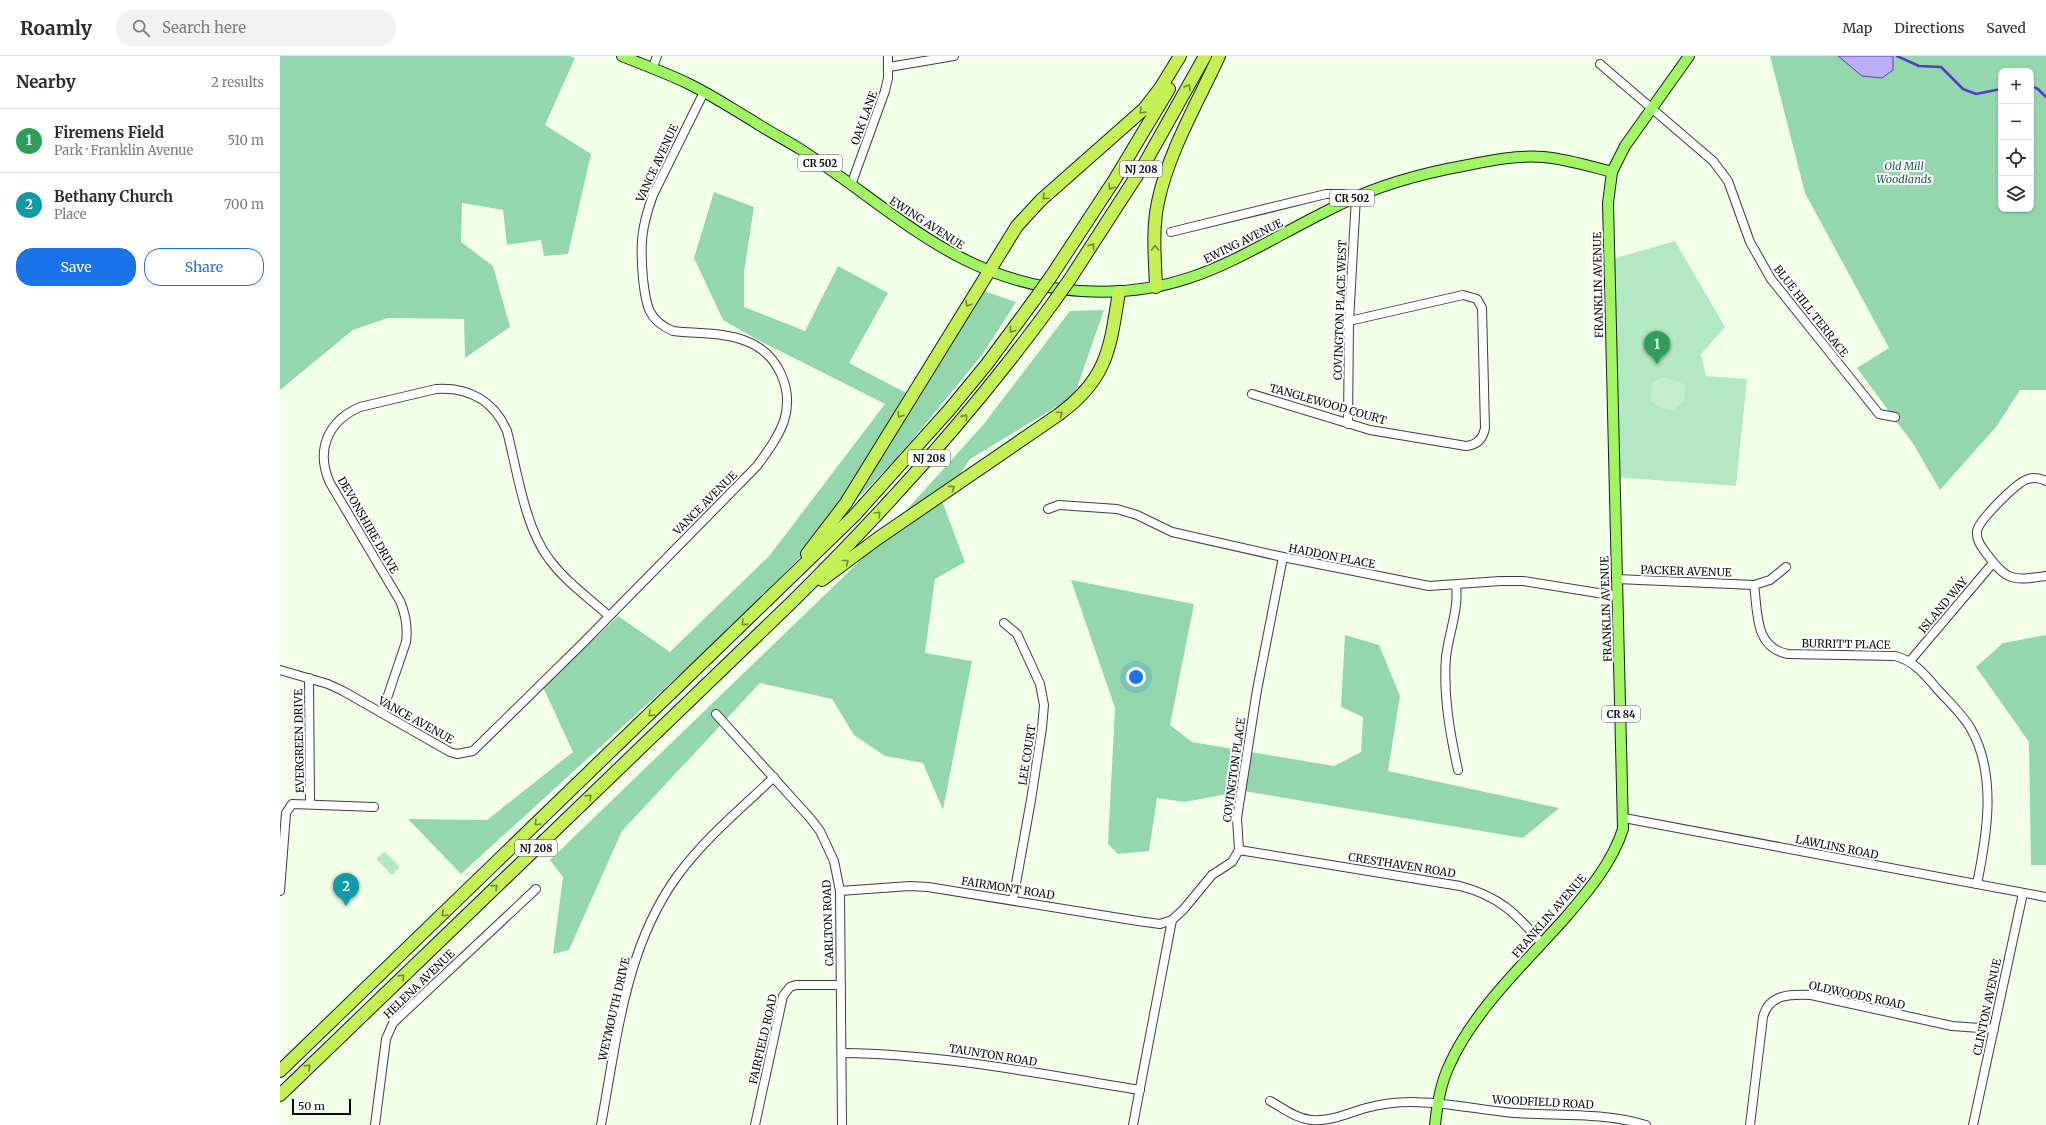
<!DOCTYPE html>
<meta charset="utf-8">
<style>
body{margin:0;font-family:Merriweather,serif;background:#f2f2f3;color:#2b2b33}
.controls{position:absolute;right:12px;top:12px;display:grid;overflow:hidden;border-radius:8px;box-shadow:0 1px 3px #0004}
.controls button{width:36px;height:36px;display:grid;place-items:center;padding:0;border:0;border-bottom:1px solid #e1e1e2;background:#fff;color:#2b2b33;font:20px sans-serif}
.scale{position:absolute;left:12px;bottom:10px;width:59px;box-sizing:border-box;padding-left:4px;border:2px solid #0b0b0b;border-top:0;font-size:11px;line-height:14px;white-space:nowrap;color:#0b0b0b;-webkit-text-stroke:3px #fff;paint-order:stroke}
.you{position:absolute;left:856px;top:621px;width:14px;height:14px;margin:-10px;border:3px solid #fff;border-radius:50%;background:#1a73e8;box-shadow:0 0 0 6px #1a73e833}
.badge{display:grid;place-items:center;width:26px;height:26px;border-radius:50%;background:#1a73e8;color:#fff;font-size:13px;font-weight:700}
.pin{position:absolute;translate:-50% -33px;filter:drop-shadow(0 1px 2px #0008)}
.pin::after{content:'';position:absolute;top:21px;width:14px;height:12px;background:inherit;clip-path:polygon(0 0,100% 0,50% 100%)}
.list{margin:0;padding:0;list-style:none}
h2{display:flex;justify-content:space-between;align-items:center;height:52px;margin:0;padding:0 16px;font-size:17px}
h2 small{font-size:13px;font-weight:400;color:#7c7c81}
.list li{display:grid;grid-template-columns:26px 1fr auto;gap:12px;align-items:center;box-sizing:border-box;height:64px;padding:0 16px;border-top:1px solid #e1e1e2}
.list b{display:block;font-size:15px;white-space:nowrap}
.list p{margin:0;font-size:13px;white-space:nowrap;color:#7c7c81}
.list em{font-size:13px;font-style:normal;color:#7c7c81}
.actions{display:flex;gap:8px;padding:12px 16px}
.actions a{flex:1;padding:9px 0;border:1px solid #1a73e8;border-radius:16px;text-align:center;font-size:14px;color:#1a73e8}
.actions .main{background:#1a73e8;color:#fff}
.icon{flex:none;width:22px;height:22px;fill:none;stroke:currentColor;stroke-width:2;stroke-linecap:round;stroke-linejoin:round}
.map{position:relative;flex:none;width:1766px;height:1069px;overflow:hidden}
header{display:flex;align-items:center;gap:24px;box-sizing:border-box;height:56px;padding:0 20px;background:#fff;border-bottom:1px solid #e1e1e2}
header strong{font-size:19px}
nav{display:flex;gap:22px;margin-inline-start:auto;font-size:14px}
.search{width:280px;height:36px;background:#f2f2f3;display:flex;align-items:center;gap:10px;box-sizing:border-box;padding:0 14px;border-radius:16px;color:#7c7c81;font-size:15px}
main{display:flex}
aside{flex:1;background:#fff}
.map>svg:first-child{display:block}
</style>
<header>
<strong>Roamly</strong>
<div class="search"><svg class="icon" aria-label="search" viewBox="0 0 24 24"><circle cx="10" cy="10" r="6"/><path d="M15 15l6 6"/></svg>Search here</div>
<nav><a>Map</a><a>Directions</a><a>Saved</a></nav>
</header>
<main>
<aside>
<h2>Nearby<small>2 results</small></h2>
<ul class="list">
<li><span class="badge" style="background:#2e9e5b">1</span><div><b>Firemens Field</b><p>Park · Franklin Avenue</p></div><em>510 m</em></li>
<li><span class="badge" style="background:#0f9aa8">2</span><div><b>Bethany Church</b><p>Place</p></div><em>700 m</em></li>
</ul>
<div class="actions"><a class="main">Save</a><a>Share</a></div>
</aside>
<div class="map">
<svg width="1766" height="1069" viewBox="0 0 1766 1069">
<rect width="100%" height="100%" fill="#f1ffe9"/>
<g fill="#b4e7c4">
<path d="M1395 185 1445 271 1421 298 1426 320 1467 323 1456 430 1334 421 1329 204Z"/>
<path d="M104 795 120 811 112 819 96 803Z"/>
</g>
<g fill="#94d7ad" fill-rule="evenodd">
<path d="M0 0H290L295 2 265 69 311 98 288 198 264 200 261 184 227 189 223 154 182 147 181 186 213 210 230 271 185 302 184 263 108 262 73 274 0 334Z"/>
<path d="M1490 0H1558L1582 20 1613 14V0H1766V334H1740L1716 371 1660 434 1634 389 1577 312 1609 292 1525 137ZM1721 15H1751V153H1721Z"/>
<path d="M434 136 474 151 464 216V251L525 275 558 210 608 237 569 307 634 341 704 235 736 246 702 299 619 400 454 569 181 818 128 763 207 764 293 696 263 631 338 560 390 596 490 499 605 348 476 283 443 264 414 202Z"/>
<path d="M824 254 794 340 690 403 662 445 685 506 655 523 645 597 692 605 663 754 643 707 605 700 574 679 552 643 480 627 342 775 289 894 273 898 283 821 270 804 585 500 703 369 790 255Z"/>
<path d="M791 524 914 548 890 669 912 686 1054 710 1081 696 1083 661 1061 651 1065 579 1099 589 1120 640 1108 715 1279 752 1243 782 964 735 904 746 877 742 869 795 838 798 828 788 835 652Z"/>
<path d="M1766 579V809H1751L1749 686 1696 611 1723 587Z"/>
</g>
<path fill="#c6eecd" d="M1382 321 1400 326 1405 330 1404 345 1393 354 1382 352 1370 345 1373 327Z"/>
<path fill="#bdaff4" stroke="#5938c9" d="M1558 0H1613V14L1602 22 1582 20Z"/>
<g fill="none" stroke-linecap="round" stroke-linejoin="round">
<g stroke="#5938c9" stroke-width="2.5">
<path d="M1617 0 1639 10 1661 11 1683 33 1696 38 1721 33"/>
<path d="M1751 30 1758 33 1766 41"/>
</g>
<g stroke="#3e3e3e" stroke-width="10">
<g id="minor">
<path d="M1320 8 1433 105 1448 125 1470 186 1491 223 1599 358 1615 361"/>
<path d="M609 11 674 0"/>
<path d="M372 13 377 0"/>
<path d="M571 129 605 35 608 22V0"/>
<path d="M891 176 1046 138H1062L1076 141 1069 265 1068 368"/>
<path d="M972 338 1090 374 1186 390C1197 389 1203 383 1205 372L1202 252 1197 243 1183 239 1069 265"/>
<path d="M1766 425C1760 422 1754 421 1748 423 1737 426 1699 464 1697 475 1696 484 1701 490 1706 497 1727 525 1732 525 1766 520"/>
<path d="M768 453 779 449 837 453 857 459 892 476 1003 501 1149 530 1220 525H1243L1337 540"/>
<path d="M1337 523 1474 529 1490 524 1506 511"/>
<path d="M1176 529C1179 554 1169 576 1166 601 1163 639 1170 678 1178 714"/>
<path d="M1474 529C1478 556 1474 592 1508 598L1615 600C1635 605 1646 620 1659 635 1670 647 1683 659 1691 673 1717 719 1707 779 1697 828"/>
<path d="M724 567 737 578 760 628 764 649 762 672 751 744 733 844"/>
<path d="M1630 605 1713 507"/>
<path d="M0 614 48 628 63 635 170 696 177 698 193 695 303 587 477 410C487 396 498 382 504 365 514 333 498 297 466 285 444 276 417 278 393 275 367 264 366 248 363 223 360 188 361 172 373 139L424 36"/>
<path d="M29 622 30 748"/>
<path d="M102 657 126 586C128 571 126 559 120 545L50 427C35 394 48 365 80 351L156 333C189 331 214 345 227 375 237 414 245 472 269 503 285 525 309 542 329 560"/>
<path d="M436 658 530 762 540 775 554 805 560 835 562 1069"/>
<path d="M1344 762 1766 841"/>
<path d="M959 794 1180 830C1219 840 1237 858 1262 888"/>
<path d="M0 835 6 757 12 748 94 751"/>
<path d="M560 835 630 830 648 831 858 865 880 868 892 864"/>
<path d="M562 997C662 998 761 1018 860 1034"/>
<path d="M990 1045C1003 1052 1015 1062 1031 1064 1050 1066 1068 1057 1086 1052 1101 1048 1117 1046 1131 1046 1166 1046 1200 1054 1234 1057 1279 1060 1322 1056 1366 1069"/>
<path d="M95 1069 106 983 113 967 256 833"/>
<path d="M321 1069C337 983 345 891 398 819 425 782 461 753 494 721"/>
<path d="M475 1069 503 940 510 931 516 929H561"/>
<path d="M853 1069 892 864 903 854 932 819 952 806 959 794 957 762 977 634 1003 501"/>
<path d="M1470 1069 1483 961C1489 938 1510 938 1531 939L1672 970 1714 973"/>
<path d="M1693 1069 1743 837"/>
</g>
</g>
<g stroke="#1c1c1c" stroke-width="12">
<g id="major">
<path d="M342 0C364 9 386 17 407 27 430 38 451 52 473 65 488 75 504 83 520 93 616 155 678 227 801 235 910 243 967 193 1059 149 1100 128 1143 117 1188 109 1213 104 1238 99 1263 101 1287 103 1309 110 1332 116"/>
<path d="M1155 1069C1157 1049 1160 1029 1169 1010 1193 955 1246 906 1286 861 1309 834 1332 807 1343 773L1328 147 1332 116 1345 90 1409 0"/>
</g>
</g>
<g stroke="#1c1c1c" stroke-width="14">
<g id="highway">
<path d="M772 219 835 123 889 33"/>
<path d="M790 223 865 107 925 0"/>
<path d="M876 231C875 203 872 174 878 146 888 97 918 46 939 0"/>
<path d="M527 498 566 447 737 170 761 144 864 53 881 31 900 0"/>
<path d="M542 524 597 483 778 359C828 323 830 292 839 236"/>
<path d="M0 1015 574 460 670 353 707 308 755 243"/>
<path d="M0 1039 512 546C607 452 695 355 773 247"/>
</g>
</g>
<use href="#minor" stroke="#fff" stroke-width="8"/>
<use href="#major" stroke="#9ff562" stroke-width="10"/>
<use href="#highway" stroke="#c4f155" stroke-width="12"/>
<g stroke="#1c1c1c" stroke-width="14" stroke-linecap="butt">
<g id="highway-bridge">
<path d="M755 243 772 219"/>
<path d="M773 247 790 223"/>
</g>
</g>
<use href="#highway-bridge" stroke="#c4f155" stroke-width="12"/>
</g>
<defs><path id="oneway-chevron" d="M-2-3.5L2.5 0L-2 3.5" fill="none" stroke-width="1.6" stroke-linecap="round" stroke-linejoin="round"/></defs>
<g stroke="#718a34">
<use href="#oneway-chevron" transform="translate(908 31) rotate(-61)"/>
<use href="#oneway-chevron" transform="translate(862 55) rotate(136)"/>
<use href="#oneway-chevron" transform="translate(831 131) rotate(122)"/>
<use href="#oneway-chevron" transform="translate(765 141) rotate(138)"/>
<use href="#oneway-chevron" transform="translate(812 190) rotate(-56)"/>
<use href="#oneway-chevron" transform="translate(875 192) rotate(-91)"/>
<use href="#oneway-chevron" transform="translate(688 248) rotate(122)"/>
<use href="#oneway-chevron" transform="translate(732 274) rotate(127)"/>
<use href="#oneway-chevron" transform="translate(780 358) rotate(-35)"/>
<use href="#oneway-chevron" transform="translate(620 359) rotate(122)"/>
<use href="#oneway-chevron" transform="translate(685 361) rotate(-51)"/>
<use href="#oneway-chevron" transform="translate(672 432) rotate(-34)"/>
<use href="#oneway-chevron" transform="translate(598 458) rotate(-46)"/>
<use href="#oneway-chevron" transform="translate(566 506) rotate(-38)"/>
<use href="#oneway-chevron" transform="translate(464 567) rotate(136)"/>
<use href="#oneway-chevron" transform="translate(371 658) rotate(136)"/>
<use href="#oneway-chevron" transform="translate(309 741) rotate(-44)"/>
<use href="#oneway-chevron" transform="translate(257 767) rotate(136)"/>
<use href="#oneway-chevron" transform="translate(215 831) rotate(-44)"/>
<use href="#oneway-chevron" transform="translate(164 858) rotate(136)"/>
<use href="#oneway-chevron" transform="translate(122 921) rotate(-44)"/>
<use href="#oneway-chevron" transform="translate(28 1011) rotate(-44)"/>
</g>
<g text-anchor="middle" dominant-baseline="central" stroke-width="4" stroke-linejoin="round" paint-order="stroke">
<g fill="#fff" stroke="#545454" stroke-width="1">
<rect x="518" y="99" width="44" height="16" rx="3"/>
<rect x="840" y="105" width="42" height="16" rx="3"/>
<rect x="1050" y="134" width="44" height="16" rx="3"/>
<rect x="628" y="394" width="42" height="16" rx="3"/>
<rect x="1322" y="650" width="38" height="16" rx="3"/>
<rect x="235" y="784" width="42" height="16" rx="3"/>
</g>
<g font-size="10" font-weight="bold" fill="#0b0b0b">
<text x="540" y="107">CR 502</text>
<text x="861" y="113">NJ 208</text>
<text x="1072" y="142">CR 502</text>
<text x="649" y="402">NJ 208</text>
<text x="1341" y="658">CR 84</text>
<text x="256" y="792">NJ 208</text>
</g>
<g font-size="11" fill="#0b0b0b" stroke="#fff">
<text transform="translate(584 62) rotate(-70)">OAK LANE</text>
<text transform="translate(377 107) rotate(-65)">VANCE AVENUE</text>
<text transform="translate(647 167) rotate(33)">EWING AVENUE</text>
<text transform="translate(963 185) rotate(-26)">EWING AVENUE</text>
<text transform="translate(1318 229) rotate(-91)">FRANKLIN AVENUE</text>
<text transform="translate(1060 254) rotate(-88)">COVINGTON PLACE WEST</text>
<text transform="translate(1531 255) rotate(52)">BLUE HILL TERRACE</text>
<text transform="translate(1048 348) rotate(16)">TANGLEWOOD COURT</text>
<text transform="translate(425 447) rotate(-45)">VANCE AVENUE</text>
<text transform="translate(88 469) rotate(60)">DEVONSHIRE DRIVE</text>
<text transform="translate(1052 500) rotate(11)">HADDON PLACE</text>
<text transform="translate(1406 515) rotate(2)">PACKER AVENUE</text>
<text transform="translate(1663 549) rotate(-50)">ISLAND WAY</text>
<text transform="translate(1326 553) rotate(-92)">FRANKLIN AVENUE</text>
<text transform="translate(1566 588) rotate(1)">BURRITT PLACE</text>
<text transform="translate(136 664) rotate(29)">VANCE AVENUE</text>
<text transform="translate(19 685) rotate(-91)">EVERGREEN DRIVE</text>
<text transform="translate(747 699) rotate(-81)">LEE COURT</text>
<text transform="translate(954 714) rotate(-82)">COVINGTON PLACE</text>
<text transform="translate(1557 791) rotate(11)">LAWLINS ROAD</text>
<text transform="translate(1122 809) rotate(9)">CRESTHAVEN ROAD</text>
<text transform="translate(728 832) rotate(9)">FAIRMONT ROAD</text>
<text transform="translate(1269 860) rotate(-49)">FRANKLIN AVENUE</text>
<text transform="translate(548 867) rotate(-92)">CARLTON ROAD</text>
<text transform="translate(139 928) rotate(-44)">HELENA AVENUE</text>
<text transform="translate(1577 939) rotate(12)">OLDWOODS ROAD</text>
<text transform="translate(1707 951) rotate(-78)">CLINTON AVENUE</text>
<text transform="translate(334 953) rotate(-77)">WEYMOUTH DRIVE</text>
<text transform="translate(483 983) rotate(-77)">FAIRFIELD ROAD</text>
<text transform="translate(713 999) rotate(9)">TAUNTON ROAD</text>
<text transform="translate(1263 1046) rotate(3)">WOODFIELD ROAD</text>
</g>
<g font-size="11" font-style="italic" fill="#1e6047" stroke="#fff">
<text x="1624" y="110">Old Mill<tspan x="1624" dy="13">Woodlands</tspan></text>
</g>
</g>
</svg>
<div class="controls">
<button>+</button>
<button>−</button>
<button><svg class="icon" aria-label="locate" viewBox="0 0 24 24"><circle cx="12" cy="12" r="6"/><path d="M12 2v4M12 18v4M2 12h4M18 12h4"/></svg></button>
<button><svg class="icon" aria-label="layers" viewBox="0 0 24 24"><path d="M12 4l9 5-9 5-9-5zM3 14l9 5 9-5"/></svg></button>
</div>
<div class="scale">50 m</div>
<div class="you"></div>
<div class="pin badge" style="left:1377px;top:308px;background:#2e9e5b">1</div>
<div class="pin badge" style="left:66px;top:850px;background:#0f9aa8">2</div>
</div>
</main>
